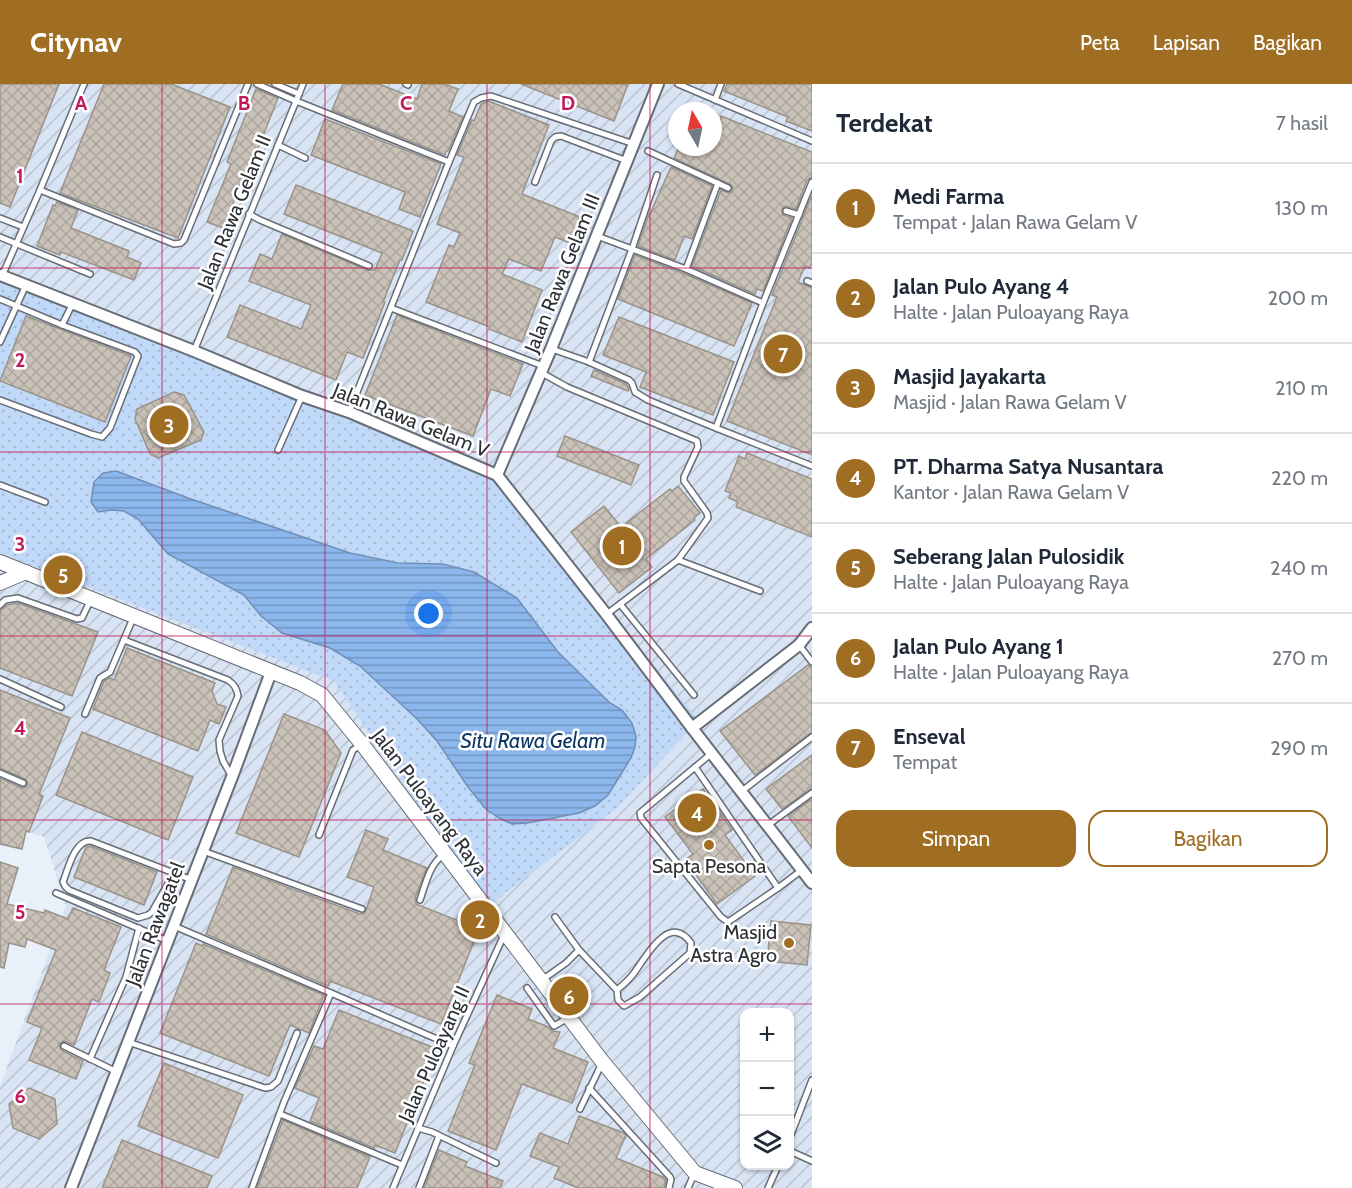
<!DOCTYPE html>
<html lang="id">
<meta charset="utf-8">
<style>
body{margin:0;font-family:Cabin,sans-serif;background:#f2f2f3;color:#1f2937}
.controls{position:absolute;right:18px;bottom:18px;display:grid;overflow:hidden;border-radius:12px;box-shadow:0 2px 4px #0004}
.controls button{width:54px;height:54px;display:grid;place-items:center;padding:0;border:0;border-bottom:2px solid #e0e1e3;background:#fff;color:#1f2937;font:30px sans-serif}
.compass{position:absolute;left:668px;top:18px;width:54px;height:54px;border-radius:50%;background:#fff;box-shadow:0 2px 4px #0004;rotate:351deg}
.you{position:absolute;left:429px;top:530px;width:21px;height:21px;margin:-15px;border:4px solid #fff;border-radius:50%;background:#1a73e8;box-shadow:0 0 0 9px #1a73e833}
.badge{display:grid;place-items:center;width:39px;height:39px;border-radius:50%;background:#9f6e22;color:#fff;font-size:20px;font-weight:700}
.pin{position:absolute;translate:-50% -50%;border:3px solid #fff;box-shadow:0 2px 6px #0006}
.list{margin:0;padding:0;list-style:none}
h2{display:flex;justify-content:space-between;align-items:center;height:78px;margin:0;padding:0 24px;font-size:26px}
h2 small{font-size:20px;font-weight:400;color:#747a83}
.list li{display:grid;grid-template-columns:39px 1fr auto;gap:18px;align-items:center;box-sizing:border-box;height:90px;padding:0 24px;border-top:2px solid #e0e1e3}
.list b{display:block;font-size:22px;white-space:nowrap}
.list p{margin:0;font-size:20px;white-space:nowrap;color:#747a83}
.list em{font-size:20px;font-style:normal;color:#747a83}
.actions{display:flex;gap:12px;padding:18px 24px}
.actions a{flex:1;padding:14px 0;border:2px solid #9f6e22;border-radius:18px;text-align:center;font-size:21px;color:#9f6e22}
.actions .main{background:#9f6e22;color:#fff}
.icon{flex:none;width:33px;height:33px;fill:none;stroke:currentColor;stroke-width:2;stroke-linecap:round;stroke-linejoin:round}
.map{position:relative;flex:none;width:812px;height:1104px;overflow:hidden}
header{display:flex;align-items:center;gap:36px;box-sizing:border-box;height:84px;padding:0 30px;background:#9f6e22;color:#fff}
header strong{font-size:28px}
nav{display:flex;gap:33px;margin-inline-start:auto;font-size:21px}
main{display:flex}
aside{flex:1;background:#fff}
.map>svg:first-child{display:block}
</style>
<header>
<strong>Citynav</strong>
<nav><a>Peta</a><a>Lapisan</a><a>Bagikan</a></nav>
</header>
<main>
<div class="map">
<svg width="812" height="1104" viewBox="0 0 812 1104">
<defs>
<pattern id="industrial-furrows" width="10" height="10" patternUnits="userSpaceOnUse" patternTransform="scale(1.5)"><rect width="10" height="10" fill="#d8e3f3"/><path d="M-1 1l2-2M0 10L10 0M9 11l2-2" fill="none" stroke="#bac3d1"/></pattern>
<pattern id="park-dots" width="8" height="8" patternUnits="userSpaceOnUse" patternTransform="scale(1.5)"><rect width="8" height="8" fill="#c0d9f9"/><path d="M2 2h.1M6 6h.1" fill="none" stroke="#a5bbd6" stroke-width="1.8" stroke-linecap="round"/></pattern>
<pattern id="water-rules" width="6" height="5" patternUnits="userSpaceOnUse" patternTransform="scale(1.5)"><rect width="6" height="5" fill="#8cb7ed"/><path d="M0 2.5h6" fill="none" stroke="#7395c1"/></pattern>
<pattern id="building-cross-hatch" width="8" height="8" patternUnits="userSpaceOnUse" patternTransform="scale(1.5)"><rect width="8" height="8" fill="#cac2b8"/><path d="M0 0l8 8M0 8l8-8" fill="none" stroke="#aea79f"/></pattern>
</defs>
<rect width="100%" height="100%" fill="#e8f0fa"/>
<path fill="url(#industrial-furrows)" fill-rule="evenodd" d="M0 0H812V1104H0V1002L66 822 44 753 0 738ZM677 27H713V63H677ZM744 928H790V1082H744Z"/>
<path fill="url(#park-dots)" d="M0 198 496 394 699 636 616 725 487 823 334 597 0 469Z"/>
<path fill="url(#water-rules)" stroke="#708eb6" stroke-width="1.5" d="M116 387 188 414 350 469 398 479 443 480 474 488 517 514 558 568 610 619 622 626 632 639 636 652 635 663 631 674 608 711 595 722 579 729 527 739 512 740 499 734 486 725 468 703 437 657 417 635 360 582 330 564 282 549 261 532 244 511 168 470 138 435 124 427 111 426 98 428 91 418 94 398 103 389Z"/>
<g fill="url(#building-cross-hatch)" stroke="#9a938a" stroke-width="1.5">
<path d="M0 0H59L10 123 0 119Z"/>
<path d="M104 0H171L230 23 178 154 60 109Z"/>
<path d="M343 0H379L417 15 422 0H444L458 5 449 27 463 33 448 67H446L445 71 332 26Z"/>
<path d="M521 0H628L614 37Z"/>
<path d="M727 0H812V47L786 37 788 33 724 7Z"/>
<path d="M256 5 278 14 249 87 246 86 223 144 207 138 231 80 227 78Z"/>
<path d="M488 17 549 41 522 110 580 133 570 159 555 153 541 187 509 175 502 190 542 206 522 258 489 245 490 243 426 218 449 161 454 163 460 149 437 140 464 73 457 71 472 36 474 37 481 20Z"/>
<path d="M721 32 812 68V93L807 96 796 125 785 122 782 125 783 131 792 134 763 207 757 205 755 210 692 182 721 106 729 109 732 107 733 103 730 100 674 74 679 63H713V34L720 37Z"/>
<path d="M325 35 441 80 420 133 399 125 405 108 311 71Z"/>
<path d="M671 83 712 102 692 155 684 152 675 176 638 162 649 130H650Z"/>
<path d="M296 101 413 147 402 176H400L393 193 383 218H385L363 274 347 268 336 296 227 253 240 221 301 245 311 221 249 197 260 170 272 175 282 150 367 186H375L382 169 284 130Z"/>
<path d="M812 111V179L810 184 805 182 798 198 812 204V371L727 337 777 213 772 211Z"/>
<path d="M57 118 78 126 71 144 129 167 127 173 141 179 134 196 61 168 60 171 37 162 53 121 55 122Z"/>
<path d="M635 171 685 190 752 219 734 262 618 215Z"/>
<path d="M397 231 523 280 510 312 491 305 473 352 365 311Z"/>
<path d="M26 232 131 272 105 338 0 297Z"/>
<path d="M619 233 734 278 713 331 640 303 646 288 603 271Z"/>
<path d="M594 286 626 300 629 305 628 307 591 292Z"/>
<path d="M174 308 184 311 204 348 201 356 158 374 150 370 135 335 137 325Z"/>
<path d="M565 352 639 381 631 401 557 372Z"/>
<path d="M747 369 812 395V453L736 423 738 418 729 414 731 409 725 407 739 372 745 375Z"/>
<path d="M678 402 700 429 694 434 695 436 646 475 652 483 619 509 571 448 604 422 621 443 670 405 672 407Z"/>
<path d="M18 519 98 548 72 612 0 584V526L7 521Z"/>
<path d="M127 564 215 599 212 607 217 620 226 623 219 640 210 636 198 667 93 625 104 597 110 594 114 596Z"/>
<path d="M808 581 812 584V648L755 691 720 647Z"/>
<path d="M0 606 70 634 39 710 43 712 29 748 26 747 22 765 0 760V694L22 704 26 703 28 699 25 695 0 684Z"/>
<path d="M284 630 325 646 341 669 299 773 236 749Z"/>
<path d="M82 648 193 693 168 756 56 711Z"/>
<path d="M812 671V704L782 725 766 705Z"/>
<path d="M703 705 732 746 725 751 755 792 717 820 685 776 693 770 665 733Z"/>
<path d="M812 715V764L788 732Z"/>
<path d="M366 746 388 755 383 766 427 784 415 814 416 820 479 845 441 940 330 897 328 902 206 850 233 783 360 830 365 829 374 803 347 793Z"/>
<path d="M90 762 157 788 144 821 74 793 86 763Z"/>
<path d="M0 778 18 784 7 820 44 829 45 826 68 835 73 824 121 843 104 886 110 889 99 918 92 915 74 961 64 957 59 960 61 966 83 977 76 995 29 976 42 944 27 938 56 866 27 855 25 863 9 859 4 884 0 883Z"/>
<path d="M771 837 811 841 807 881 767 877Z"/>
<path d="M196 859 202 862 203 860 324 911 309 949 290 941 269 992 160 949Z"/>
<path d="M497 911 532 925 528 935 549 943 552 947 560 948 553 964 588 978 572 1019 522 1000 496 1066 448 1047 475 981 469 979Z"/>
<path d="M339 926 437 965 395 1069 375 1061 374 1064 310 1037 319 1014 295 1004 314 962 323 965Z"/>
<path d="M164 979 243 1011 218 1074 138 1042Z"/>
<path d="M29 1004 55 1015 57 1040 39 1055 13 1044 9 1020Z"/>
<path d="M579 1032 624 1049 626 1051 616 1074 663 1093 666 1096 664 1104H578L554 1094 559 1083 530 1072 540 1049 568 1060Z"/>
<path d="M283 1036 370 1073 357 1104H257Z"/>
<path d="M122 1056 212 1092 207 1104H102Z"/>
<path d="M439 1066 467 1078 465 1082 503 1097 500 1104H424Z"/>
</g>
<g fill="none" stroke-linecap="round" stroke-linejoin="round">
<g stroke="#666d76" stroke-width="8">
<g id="service">
<path d="M257 0 296 17 449 78"/>
<path d="M275 0 299 10"/>
<path d="M406 0 408 1"/>
<path d="M678 0 812 57"/>
<path d="M715 16 721 0"/>
<path d="M278 61 305 74"/>
<path d="M648 67 728 104"/>
<path d="M535 98 551 57 555 53 561 52 627 77"/>
<path d="M40 106 174 160 181 159 184 156 248 0"/>
<path d="M786 127 799 131"/>
<path d="M249 130 260 136 369 182"/>
<path d="M0 134 23 143"/>
<path d="M597 152 686 185 763 219"/>
<path d="M0 153 90 190"/>
<path d="M686 185 718 99"/>
<path d="M2 192 40 106 84 0"/>
<path d="M807 197 812 199"/>
<path d="M0 215 62 241 135 268 138 272 110 344 102 353 91 350 0 316"/>
<path d="M391 224 543 282"/>
<path d="M62 241 73 219"/>
<path d="M0 258 26 201"/>
<path d="M552 265 589 278 629 296 632 299 635 308 648 316 716 344 812 382"/>
<path d="M194 267 303 0"/>
<path d="M589 278 632 165 657 91"/>
<path d="M540 288 567 303 697 357 698 363 684 393V397L707 429 708 434 678 476 607 530"/>
<path d="M349 328 449 78 474 18 481 14 491 12 634 60"/>
<path d="M716 344 763 219 812 98"/>
<path d="M278 366 302 312"/>
<path d="M0 401 45 418"/>
<path d="M678 476 760 507"/>
<path d="M620 520 694 611"/>
<path d="M0 521 5 516 18 514 77 535 82 534 91 515"/>
<path d="M124 556 228 596C234 600 237 604 238 612L219 656 220 667 223 677 231 691"/>
<path d="M799 561 812 578"/>
<path d="M0 595 61 623"/>
<path d="M85 630 100 594 110 588 134 532"/>
<path d="M712 669 640 729 641 734 721 833 728 838 778 804 802 786"/>
<path d="M695 683 778 804"/>
<path d="M0 689 23 699"/>
<path d="M742 707 812 653"/>
<path d="M768 741 812 709"/>
<path d="M319 751 353 666 361 661"/>
<path d="M203 767 362 825"/>
<path d="M174 789 152 828 148 831 138 834 69 806 65 802 63 798C68 785 75 755 91 757L192 796"/>
<path d="M56 809 168 857"/>
<path d="M420 816C426 799 429 781 444 770"/>
<path d="M555 833 579 866"/>
<path d="M174 842 331 909"/>
<path d="M542 896 566 879 579 866 617 906 618 916 624 922 640 913 690 869 691 859C669 828 646 873 634 889 629 896 623 901 617 906"/>
<path d="M527 904 554 942 568 934"/>
<path d="M128 958 265 1004 271 1003 278 997 297 949"/>
<path d="M64 962 117 988"/>
<path d="M90 975 126 893 139 844"/>
<path d="M589 1004 670 1093 671 1095 669 1104"/>
<path d="M580 1025 602 979"/>
<path d="M280 1030 402 1081"/>
<path d="M418 1044 432 1048 496 1079"/>
<path d="M790 1053 812 996"/>
<path d="M790 1067 812 1077"/>
<path d="M252 1104 284 1018 331 909 453 962"/>
<path d="M393 1104 453 962 504 851"/>
<path d="M419 1104 439 1052"/>
<path d="M688 1104 694 1090"/>
<path d="M768 1104 778 1082"/>
</g>
</g>
<g stroke="#666d76" stroke-width="14">
<g id="minor">
<path d="M0 191 194 267 302 312 349 328 497 391 606 530 692 644 812 799"/>
<path d="M497 391 551 265 658 0"/>
<path d="M692 644 799 561 812 544"/>
<path d="M71 1104 232 693 271 588"/>
</g>
</g>
<g stroke="#666d76" stroke-width="16">
<g id="tertiary">
<path d="M0 478 300 599 322 611 362 660 602 977 695 1089 735 1104"/>
<path d="M0 499 26 488"/>
</g>
</g>
<use href="#service" stroke="#fff" stroke-width="5"/>
<use href="#minor" stroke="#fff" stroke-width="10"/>
<use href="#tertiary" stroke="#fff" stroke-width="14"/>
</g>
<path fill="none" stroke="#c2185b" stroke-width="1.5" stroke-opacity="0.55" d="M162 0V1104M325 0V1104M487 0V1104M650 0V1104M0 184H812M0 368H812M0 552H812M0 736H812M0 920H812"/>
<g fill="#9f6e22" stroke="#fff" stroke-width="2">
<circle cx="709" cy="761" r="6"/>
<circle cx="789" cy="859" r="6"/>
</g>
<g text-anchor="middle" dominant-baseline="central" stroke-width="5" stroke-linejoin="round" paint-order="stroke">
<g font-size="20" fill="#2d3034" stroke="#fff">
<text transform="translate(234 128) rotate(-68)">Jalan Rawa Gelam II</text>
<text transform="translate(562 189) rotate(-68)">Jalan Rawa Gelam III</text>
<text transform="translate(411 336) rotate(22)">Jalan Rawa Gelam V</text>
<text transform="translate(430 718) rotate(53)">Jalan Puloayang Raya</text>
<text transform="translate(155 840) rotate(-69)">Jalan Rawagatel</text>
<text transform="translate(434 970) rotate(-66)">Jalan Puloayang II</text>
</g>
<g font-size="20" fill="#2d3034" stroke="#fff">
<text x="709" y="782">Sapta Pesona</text>
<text x="777" y="848" text-anchor="end">Masjid<tspan x="777" dy="23">Astra Agro</tspan></text>
</g>
<g font-size="21" font-style="italic" fill="#0c3767" stroke="#fff">
<text x="533" y="656">Situ Rawa Gelam</text>
</g>
</g>
<g font-size="20" text-anchor="middle" font-weight="bold" fill="#c2185b" stroke="#fff" stroke-width="5" stroke-linejoin="round" paint-order="stroke">
<text x="81" y="26">A</text>
<text x="244" y="26">B</text>
<text x="406" y="26">C</text>
<text x="568" y="26">D</text>
<text x="20" y="99">1</text>
<text x="20" y="283">2</text>
<text x="20" y="467">3</text>
<text x="20" y="651">4</text>
<text x="20" y="835">5</text>
<text x="20" y="1019">6</text>
</g>
</svg>
<div class="controls">
<button>+</button>
<button>−</button>
<button><svg class="icon" aria-label="layers" viewBox="0 0 24 24"><path d="M12 4l9 5-9 5-9-5zM3 14l9 5 9-5"/></svg></button>
</div>
<svg class="compass" viewBox="-18 -18 36 36"><path d="M0-13l5 13h-10z" fill="#e53935"/><path d="M0 13l5-13h-10z" fill="#747a83"/></svg>
<div class="you"></div>
<div class="pin badge" style="left:622px;top:462px">1</div>
<div class="pin badge" style="left:480px;top:836px">2</div>
<div class="pin badge" style="left:169px;top:341px">3</div>
<div class="pin badge" style="left:697px;top:729px">4</div>
<div class="pin badge" style="left:63px;top:491px">5</div>
<div class="pin badge" style="left:569px;top:912px">6</div>
<div class="pin badge" style="left:783px;top:270px">7</div>
</div>
<aside>
<h2>Terdekat<small>7 hasil</small></h2>
<ul class="list">
<li><span class="badge">1</span><div><b>Medi Farma</b><p>Tempat · Jalan Rawa Gelam V</p></div><em>130 m</em></li>
<li><span class="badge">2</span><div><b>Jalan Pulo Ayang 4</b><p>Halte · Jalan Puloayang Raya</p></div><em>200 m</em></li>
<li><span class="badge">3</span><div><b>Masjid Jayakarta</b><p>Masjid · Jalan Rawa Gelam V</p></div><em>210 m</em></li>
<li><span class="badge">4</span><div><b>PT. Dharma Satya Nusantara</b><p>Kantor · Jalan Rawa Gelam V</p></div><em>220 m</em></li>
<li><span class="badge">5</span><div><b>Seberang Jalan Pulosidik</b><p>Halte · Jalan Puloayang Raya</p></div><em>240 m</em></li>
<li><span class="badge">6</span><div><b>Jalan Pulo Ayang 1</b><p>Halte · Jalan Puloayang Raya</p></div><em>270 m</em></li>
<li><span class="badge">7</span><div><b>Enseval</b><p>Tempat</p></div><em>290 m</em></li>
</ul>
<div class="actions"><a class="main">Simpan</a><a>Bagikan</a></div>
</aside>
</main>
